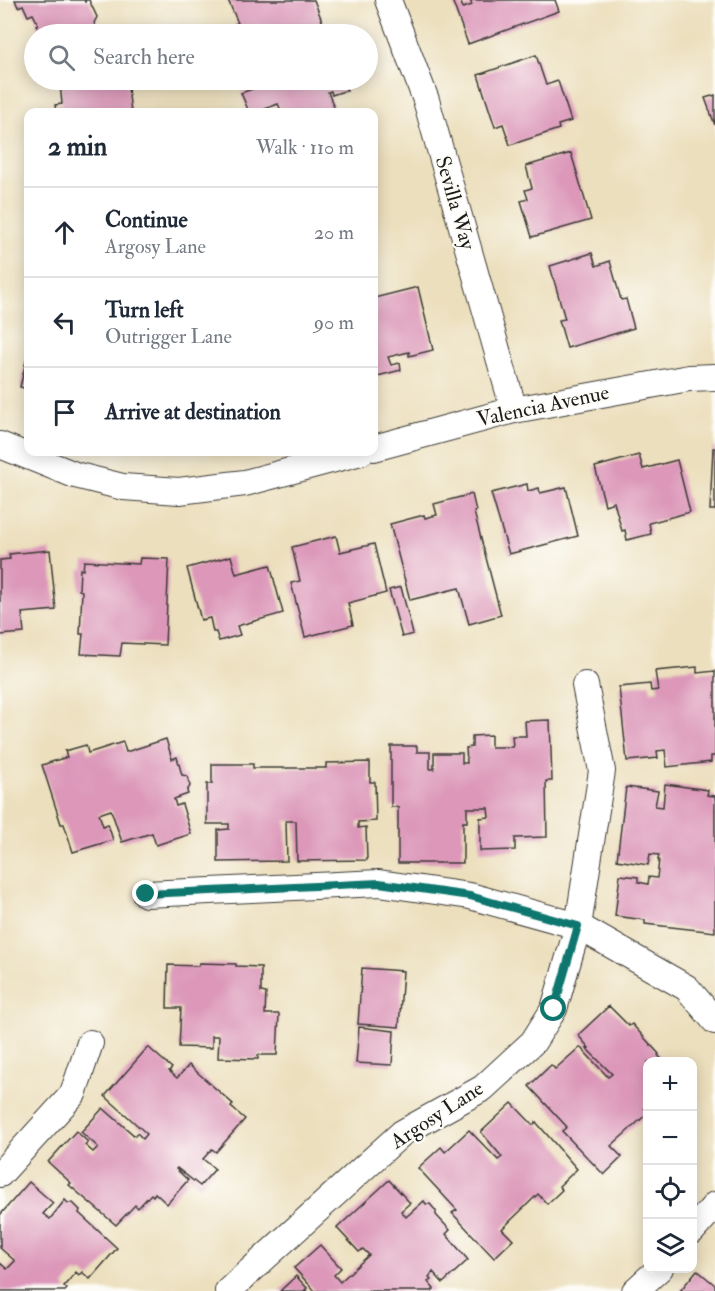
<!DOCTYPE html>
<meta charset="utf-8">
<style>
body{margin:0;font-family:"IM FELL Double Pica",serif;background:#f6f6f7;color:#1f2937}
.controls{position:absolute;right:18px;bottom:18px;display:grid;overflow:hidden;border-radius:12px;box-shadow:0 3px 15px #0003}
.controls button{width:54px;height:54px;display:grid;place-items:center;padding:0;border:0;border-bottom:2px solid #e0e1e3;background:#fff;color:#1f2937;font:30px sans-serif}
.stop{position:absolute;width:18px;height:18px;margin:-14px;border:4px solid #0f766e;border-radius:50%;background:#fff}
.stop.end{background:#0f766e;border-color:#fff;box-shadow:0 2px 6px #0008}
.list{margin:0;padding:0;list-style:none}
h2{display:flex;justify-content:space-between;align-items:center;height:78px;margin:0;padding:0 24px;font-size:26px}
h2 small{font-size:20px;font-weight:400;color:#747a83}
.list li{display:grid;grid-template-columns:39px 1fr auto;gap:18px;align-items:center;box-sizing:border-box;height:90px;padding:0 24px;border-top:2px solid #e0e1e3}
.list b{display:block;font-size:22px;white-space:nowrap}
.list p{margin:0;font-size:20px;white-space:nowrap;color:#747a83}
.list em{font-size:20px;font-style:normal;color:#747a83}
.icon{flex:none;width:33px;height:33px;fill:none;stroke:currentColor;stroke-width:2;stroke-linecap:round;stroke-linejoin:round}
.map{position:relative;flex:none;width:715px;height:1291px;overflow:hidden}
.search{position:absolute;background:#fff;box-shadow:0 3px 15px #0003;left:24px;top:24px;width:354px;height:66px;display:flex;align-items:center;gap:15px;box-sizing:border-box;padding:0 21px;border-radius:33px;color:#747a83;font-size:22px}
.panel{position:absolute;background:#fff;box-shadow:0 3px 15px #0003;left:24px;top:108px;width:354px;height:348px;border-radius:12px}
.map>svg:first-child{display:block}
</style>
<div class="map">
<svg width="715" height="1291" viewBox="0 0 715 1291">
<rect width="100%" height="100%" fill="#fdfcf7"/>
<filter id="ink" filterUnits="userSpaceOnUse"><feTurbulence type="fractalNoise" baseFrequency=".0167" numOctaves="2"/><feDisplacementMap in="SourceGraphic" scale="12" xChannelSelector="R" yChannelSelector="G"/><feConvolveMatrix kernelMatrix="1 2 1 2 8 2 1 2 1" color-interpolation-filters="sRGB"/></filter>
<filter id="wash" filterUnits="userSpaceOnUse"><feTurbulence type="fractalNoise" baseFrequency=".008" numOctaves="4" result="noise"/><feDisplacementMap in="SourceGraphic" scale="24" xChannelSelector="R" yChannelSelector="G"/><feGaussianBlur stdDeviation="1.35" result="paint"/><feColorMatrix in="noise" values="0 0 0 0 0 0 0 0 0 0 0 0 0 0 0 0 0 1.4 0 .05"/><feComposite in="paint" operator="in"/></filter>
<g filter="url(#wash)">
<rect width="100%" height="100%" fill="#ecdfbd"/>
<g id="blocks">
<g fill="#dc97b9">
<path d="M15 0H84L85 2 86 0H89L97 17 94 23 99 33 95 34H41L36 25 38 24 33 14 28 16 23 5 18 7Z"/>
<path d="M228 0H314L327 34H239L235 24 238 23Z"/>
<path d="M452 0H460L463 8 472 5 470 0H555L559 11 468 44Z"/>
<path d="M536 55 546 85 558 81 571 121 558 125 559 129 510 145 503 124 495 127 478 75Z"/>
<path d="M91 80H127L131 112H56L55 105 62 104 60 84Z"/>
<path d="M271 80H343L347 90 332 95 331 91 328 92 336 112H282L278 104 257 112H249L241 93 272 82Z"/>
<path d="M715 95V125L705 98Z"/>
<path d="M571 153 591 220 532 237 521 201 528 199 525 190 532 188 526 166Z"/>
<path d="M592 253 596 266 610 261 621 300 626 299 634 328 567 348 559 320 565 319 550 266Z"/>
<path d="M418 287 433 350 409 356V352L388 357 391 365 400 363 401 370 374 377V298Z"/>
<path d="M28 353V389L20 387Z"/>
<path d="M713 448H715V510H710Z"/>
<path d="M639 455 643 469 677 460 690 512 649 523 651 534 627 540 625 530 622 531 614 502 605 505 595 467Z"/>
<path d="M527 484 528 491 539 488 540 493 566 487 578 536 509 554 491 493Z"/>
<path d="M472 494 476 511 474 512 501 615 469 624 459 588 410 600 390 524 424 515 425 518 437 515 434 504Z"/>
<path d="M336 536 340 552 374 544 386 593 348 603 353 625 305 637 291 583 300 581 292 547Z"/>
<path d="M50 550 56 610 22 613 24 633 0 635V560L10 559 9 554Z"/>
<path d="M231 556 236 574 270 565 283 613 237 626 240 635 219 641 216 632H213L210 618 201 620 187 568Z"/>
<path d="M140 558 169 559 165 645 122 643 120 656 81 654 83 634H80L82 591 79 590 80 569 83 570 84 561 139 564Z"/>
<path d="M401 587 413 634 402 637 389 590Z"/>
<path d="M697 667V673L715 671V756H711V762L667 767 665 750 657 751 658 758 627 761 619 687 650 684 651 691 658 690 655 671Z"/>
<path d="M550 720 552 781H546L547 837 515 838V850L480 851V818L489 817 488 808H467V822H463V863H398V807H391V746H417V752H430V769H434V753H462V763H467L466 748 472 747V736L491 735V747H513L512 736H526L525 721Z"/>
<path d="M166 739 172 759 177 757 182 775 187 776 190 786 187 791 188 794 174 799 176 806 182 804 191 834 156 845 152 833 122 842 111 810 99 814 103 826 108 824 113 840 73 852 64 824H61L42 765 67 757 65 751 86 745 88 753 123 742 126 752Z"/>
<path d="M370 762V782H375L376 821 358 822V828L366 827 367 860 297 861 296 821H286L287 861 218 862V830L229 829V824H207V784H212V764H253V768H326V763Z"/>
<path d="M665 784 708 790 707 795 715 796V932L645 924V920L615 916 620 875 638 877V882L648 884 649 877 657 878 659 860H658L659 855 650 854 648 865 617 860 626 787 658 791 655 806 663 807Z"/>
<path d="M199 963 236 964V966L261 967V992L266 993 265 1014H279L277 1055H258V1059L218 1058 219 1036H212V1048L179 1047 181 1008H167L168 965 199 966Z"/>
<path d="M362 968 403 971 399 1027 358 1024Z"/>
<path d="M609 1006 629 1026 632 1024 659 1054 658 1055 664 1062H648V1105L644 1108 648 1111V1113L611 1146 622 1157 604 1175 562 1131 567 1127 529 1086 551 1065 555 1069 580 1047 608 1077 612 1074 587 1049 589 1048 578 1035Z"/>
<path d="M359 1027 394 1031 392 1065 356 1063Z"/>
<path d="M148 1047 172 1068 169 1071 177 1078 189 1065 233 1104 231 1107 245 1119 216 1152 212 1149 203 1159 215 1169 200 1186 177 1168 176 1169 188 1180 167 1204 155 1193 153 1196 151 1194 138 1208 135 1205 116 1225 69 1185 71 1183 48 1162 76 1131 88 1142 85 1145 93 1152 98 1147 81 1132 103 1108 135 1136 137 1133 143 1139 147 1134 105 1096Z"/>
<path d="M512 1103 533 1125 536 1122 577 1169 559 1186 562 1190 547 1204 538 1194 502 1229 513 1240 494 1258 452 1213 457 1210 418 1168 441 1147 445 1152 469 1130 498 1160 502 1157 481 1132Z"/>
<path d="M389 1180 410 1203 401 1211 406 1217 424 1201 426 1204H430L436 1211V1215L450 1230 446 1234 468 1260 443 1283 433 1272 429 1277 431 1280 428 1282 434 1289 432 1291H315L294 1268 320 1245 341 1268 334 1275 340 1282 369 1255 363 1249 359 1252 337 1228Z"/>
<path d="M29 1182 53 1203 43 1214 50 1219 65 1200 68 1203H73L80 1210 79 1213 117 1248 90 1279 82 1272 79 1275 76 1272 64 1286 67 1289 65 1291H0V1263L7 1269 15 1261 0 1248V1215Z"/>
<path d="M697 1270 715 1285V1291H680Z"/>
<path d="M296 1276 307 1288 305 1290 307 1291H280Z"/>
</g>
</g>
</g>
<g filter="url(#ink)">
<use href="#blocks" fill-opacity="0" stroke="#3b3934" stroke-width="1.5"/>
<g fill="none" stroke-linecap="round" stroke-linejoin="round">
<g stroke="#3b3934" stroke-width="28">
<g id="street">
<path d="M388 0 426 100 514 410"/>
<path d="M0 445 75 475 123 487 179 491 245 483 361 452"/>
<path d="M374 448 514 410 689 378 715 377"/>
<path d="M146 894 379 883 470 896 578 926 687 988 715 1021"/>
<path d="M0 1174 73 1094 90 1043"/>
<path d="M692 1231 715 1205"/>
<path d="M228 1291 402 1133 483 1088 533 1042 554 1009 578 926 602 771 585 685"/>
<path d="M635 1291 660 1268"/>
</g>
</g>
<use href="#street" stroke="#fff" stroke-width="26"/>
</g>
</g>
<g fill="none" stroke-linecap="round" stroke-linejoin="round" filter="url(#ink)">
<path stroke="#0f766e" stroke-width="8" d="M146 894 379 883 470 896 578 926 554 1009"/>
</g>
<g text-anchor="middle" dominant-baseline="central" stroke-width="4.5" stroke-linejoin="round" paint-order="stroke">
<g font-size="21" fill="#1c1c1c" stroke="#fdfcf7">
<text transform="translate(455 203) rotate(74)">Sevilla Way</text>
<text transform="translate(543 406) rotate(-12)">Valencia Avenue</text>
<text transform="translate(437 1115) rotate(-33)">Argosy Lane</text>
</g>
</g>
</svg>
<div class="controls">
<button>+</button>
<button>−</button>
<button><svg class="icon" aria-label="locate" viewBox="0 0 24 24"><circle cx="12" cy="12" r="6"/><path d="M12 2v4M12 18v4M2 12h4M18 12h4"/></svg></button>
<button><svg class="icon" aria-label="layers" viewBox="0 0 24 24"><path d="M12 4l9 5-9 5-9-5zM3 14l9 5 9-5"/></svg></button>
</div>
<div class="stop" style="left:554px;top:1009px"></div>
<div class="stop end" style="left:146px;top:894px"></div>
<div class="search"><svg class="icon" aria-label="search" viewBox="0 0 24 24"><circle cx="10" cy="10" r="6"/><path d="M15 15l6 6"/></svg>Search here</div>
<section class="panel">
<h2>2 min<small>Walk · 110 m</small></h2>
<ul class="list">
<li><svg class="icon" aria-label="ahead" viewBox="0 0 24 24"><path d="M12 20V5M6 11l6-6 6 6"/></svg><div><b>Continue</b><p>Argosy Lane</p></div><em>20 m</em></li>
<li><svg class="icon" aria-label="left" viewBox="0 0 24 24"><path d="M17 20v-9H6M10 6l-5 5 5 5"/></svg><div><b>Turn left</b><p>Outrigger Lane</p></div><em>90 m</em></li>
<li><svg class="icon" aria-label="arrive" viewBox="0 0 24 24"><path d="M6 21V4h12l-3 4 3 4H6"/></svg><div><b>Arrive at destination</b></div></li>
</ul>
</section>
</div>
